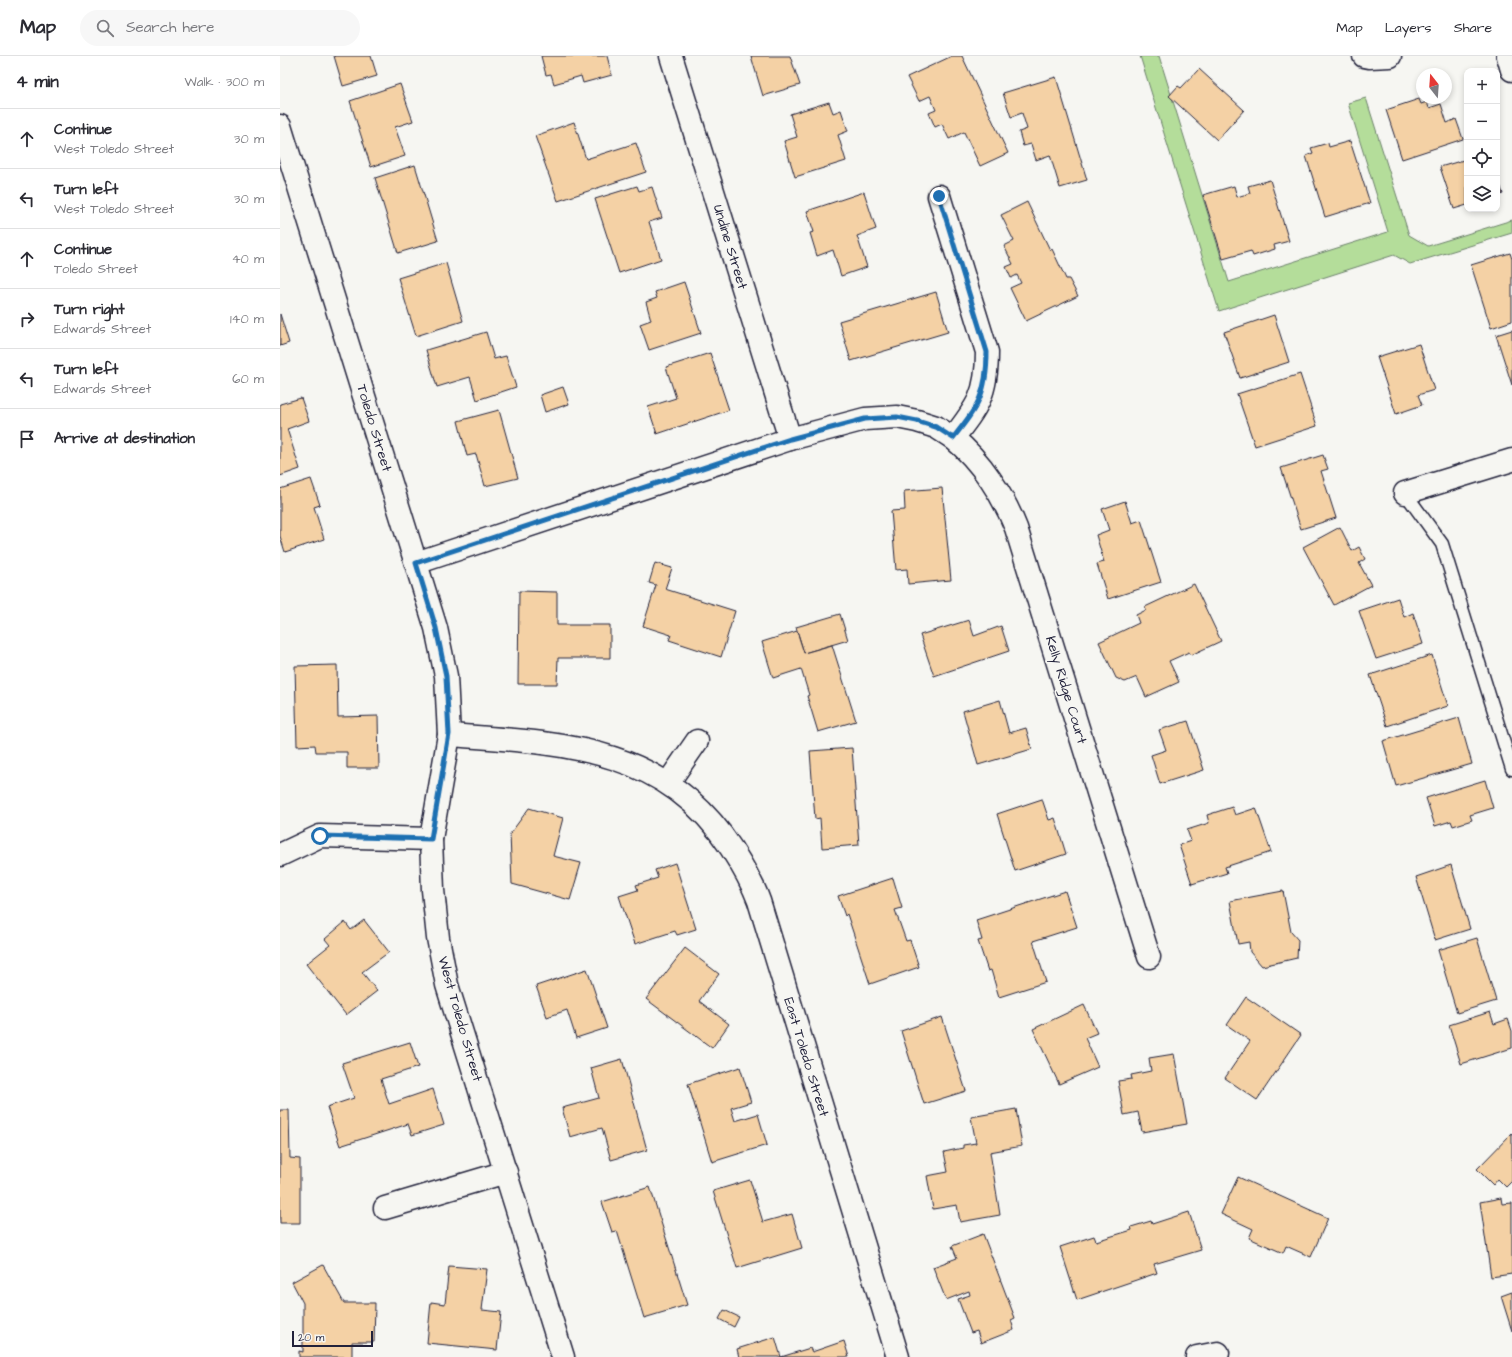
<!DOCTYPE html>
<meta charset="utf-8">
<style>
body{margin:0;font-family:"Architects Daughter",sans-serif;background:#f7f7f7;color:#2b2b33}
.controls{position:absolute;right:12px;top:12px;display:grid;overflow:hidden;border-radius:8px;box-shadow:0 2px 6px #0003}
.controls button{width:36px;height:36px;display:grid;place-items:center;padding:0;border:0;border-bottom:1px solid #e1e1e2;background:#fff;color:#2b2b33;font:20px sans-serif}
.compass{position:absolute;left:1136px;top:12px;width:36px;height:36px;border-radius:50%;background:#fff;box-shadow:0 2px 6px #0003;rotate:343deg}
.scale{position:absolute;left:12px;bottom:10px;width:81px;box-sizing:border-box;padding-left:4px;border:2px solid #22223b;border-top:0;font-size:11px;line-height:14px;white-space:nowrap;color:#22223b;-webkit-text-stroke:3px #f6f6f2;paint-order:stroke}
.stop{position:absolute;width:12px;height:12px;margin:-9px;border:3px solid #1f6fb2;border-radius:50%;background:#fff}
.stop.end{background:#1f6fb2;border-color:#fff;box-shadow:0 1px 4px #0008}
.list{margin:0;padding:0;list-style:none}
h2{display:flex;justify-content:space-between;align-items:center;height:52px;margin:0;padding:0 16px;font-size:17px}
h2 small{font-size:13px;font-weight:400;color:#7c7c81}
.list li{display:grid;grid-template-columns:26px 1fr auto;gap:12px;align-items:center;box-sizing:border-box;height:60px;padding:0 16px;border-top:1px solid #e1e1e2}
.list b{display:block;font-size:15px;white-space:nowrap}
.list p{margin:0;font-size:13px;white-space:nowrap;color:#7c7c81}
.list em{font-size:13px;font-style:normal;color:#7c7c81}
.icon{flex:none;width:22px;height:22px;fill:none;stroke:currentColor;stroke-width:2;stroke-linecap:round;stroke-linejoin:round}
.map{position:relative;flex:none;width:1232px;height:1301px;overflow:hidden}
header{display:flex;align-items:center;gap:24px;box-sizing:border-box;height:56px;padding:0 20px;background:#fff;border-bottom:1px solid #e1e1e2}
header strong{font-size:19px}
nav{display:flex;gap:22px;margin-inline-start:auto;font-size:14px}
.search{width:280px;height:36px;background:#f7f7f7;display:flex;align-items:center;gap:10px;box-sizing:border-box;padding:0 14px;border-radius:22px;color:#7c7c81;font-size:15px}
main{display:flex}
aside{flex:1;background:#fff}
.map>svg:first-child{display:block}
</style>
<header>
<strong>Map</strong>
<div class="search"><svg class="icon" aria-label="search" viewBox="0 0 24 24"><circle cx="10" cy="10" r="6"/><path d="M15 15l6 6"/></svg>Search here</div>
<nav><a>Map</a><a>Layers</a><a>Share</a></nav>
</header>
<main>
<aside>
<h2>4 min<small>Walk · 300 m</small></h2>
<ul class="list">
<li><svg class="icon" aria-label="ahead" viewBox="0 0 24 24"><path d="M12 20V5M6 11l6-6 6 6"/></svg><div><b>Continue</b><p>West Toledo Street</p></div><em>30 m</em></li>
<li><svg class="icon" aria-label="left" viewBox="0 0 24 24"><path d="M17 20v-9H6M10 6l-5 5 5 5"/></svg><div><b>Turn left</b><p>West Toledo Street</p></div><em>30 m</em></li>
<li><svg class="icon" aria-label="ahead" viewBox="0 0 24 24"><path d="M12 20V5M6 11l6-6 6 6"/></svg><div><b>Continue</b><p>Toledo Street</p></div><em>40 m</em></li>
<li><svg class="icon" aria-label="right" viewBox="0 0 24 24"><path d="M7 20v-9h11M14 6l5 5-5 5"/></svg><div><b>Turn right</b><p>Edwards Street</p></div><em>140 m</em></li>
<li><svg class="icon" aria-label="left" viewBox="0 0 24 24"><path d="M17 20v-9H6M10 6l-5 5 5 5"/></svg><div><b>Turn left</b><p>Edwards Street</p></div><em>60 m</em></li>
<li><svg class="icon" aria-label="arrive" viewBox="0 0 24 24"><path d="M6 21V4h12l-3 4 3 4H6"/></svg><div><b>Arrive at destination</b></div></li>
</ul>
</aside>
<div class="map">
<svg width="1232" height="1301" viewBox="0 0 1232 1301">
<rect width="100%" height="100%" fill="#f6f6f2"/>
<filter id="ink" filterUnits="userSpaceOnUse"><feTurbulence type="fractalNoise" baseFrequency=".025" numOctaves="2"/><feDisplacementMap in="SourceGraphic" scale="8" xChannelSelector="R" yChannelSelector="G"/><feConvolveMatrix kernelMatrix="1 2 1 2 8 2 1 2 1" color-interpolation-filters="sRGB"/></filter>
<g filter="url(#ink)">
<path fill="#b4dd9a" stroke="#6b806a" d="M860 0H879L949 226 1108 176 1068 47 1086 42 1129 179 1148 190 1232 164V177L1130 208 1114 199 939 255Z"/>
<g fill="#f4d1a5" stroke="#22223b">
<path d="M54 0H91L97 20 63 30Z"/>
<path d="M261 0H327L332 19 303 27 301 20 274 28 271 18 266 19Z"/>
<path d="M471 0H510L520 29 483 40Z"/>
<path d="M672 0H682L728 97 700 110 684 76 669 83 662 68 655 71 649 57 656 54 650 40 639 45 627 21Z"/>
<path d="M919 13 964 54 937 84 889 40 898 30 901 32Z"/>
<path d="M776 21 807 124 780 132 770 99 756 104 751 88 743 90 739 76 747 73 742 57 731 61 723 37Z"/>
<path d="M120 28 133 65 115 71 125 100 91 111 70 45Z"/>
<path d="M1139 43 1141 48 1147 46 1149 52 1161 48 1167 67 1176 63 1183 83 1122 103 1106 54Z"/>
<path d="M549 46 553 57 561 54 568 75 558 79 566 105 515 121 504 85 517 81 510 58Z"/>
<path d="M294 66 306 103 356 87 366 116 278 145 255 80Z"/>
<path d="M1070 85 1090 147 1045 161 1026 100 1033 97 1031 92 1048 87 1049 91Z"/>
<path d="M1187 103V149L1174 153 1160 111Z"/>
<path d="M135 109 158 185 118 197 95 122Z"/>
<path d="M1217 119 1223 138 1217 140Z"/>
<path d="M990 124 1009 185 994 189 995 193 973 200 971 195 943 203 923 139 954 130 957 141 970 137 968 130Z"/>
<path d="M357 130 359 135 372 131 382 162 369 166 381 203 339 217 315 143Z"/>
<path d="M584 136 596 173 577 180 587 211 561 220 553 194 537 200 530 177 534 176 527 155Z"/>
<path d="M747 146 770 194 772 193 786 223H789L798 240 746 265 730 232 741 227 737 219 731 222 726 211 733 208 724 190 734 185 721 159Z"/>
<path d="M1230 197 1232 203V265L1211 272 1191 209Z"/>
<path d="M166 207 183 265 136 280 118 222Z"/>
<path d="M404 226 421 277 369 294 360 268 371 264 366 246 377 242 375 236Z"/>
<path d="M656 236 668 276 571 305 559 265Z"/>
<path d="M0 258 9 287 0 290Z"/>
<path d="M994 259 1009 306 960 322 944 276Z"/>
<path d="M1232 274V329L1216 279Z"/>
<path d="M206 276 214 303 226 300 236 331 197 344 190 321 157 331 146 294Z"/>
<path d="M1139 288 1154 334 1138 339 1142 349 1116 358 1097 301Z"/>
<path d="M430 297 449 354 377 378 368 351 396 342 386 311Z"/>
<path d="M1020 318 1037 370 975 390 957 338Z"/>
<path d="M283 331 289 348 265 356 260 339Z"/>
<path d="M21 342 29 365 7 373 20 413 0 420V348Z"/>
<path d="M219 354 238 422 205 430 196 398 187 400 178 365Z"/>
<path d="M1043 399 1048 413 1041 415 1056 462 1021 473 1001 412Z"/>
<path d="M31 423 40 449 34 451 44 483 5 496 0 480V433Z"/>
<path d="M662 432 671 524 628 528 627 513 616 514 611 455 625 454 624 435Z"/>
<path d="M845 445 852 467 861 464 881 526 828 543 817 508 824 506 816 479 829 474 822 453Z"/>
<path d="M1060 471 1072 495 1079 491 1085 503 1079 507 1091 529 1054 549 1023 491Z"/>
<path d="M375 507 392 512 385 533 455 555 441 601 389 584 391 579 363 570 376 529 369 527Z"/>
<path d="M914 528 941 585 911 599 909 596 889 605 899 626 866 641 857 621 845 626 836 622 819 586 859 567 856 559 866 554 865 551Z"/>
<path d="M239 535 277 536V569H330V602H278L277 628H238Z"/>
<path d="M1118 542 1124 561 1133 557 1143 588 1096 603 1079 555Z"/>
<path d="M560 558 568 584 524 597 516 571Z"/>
<path d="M689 564 694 580 721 570 729 595 654 620 640 579Z"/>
<path d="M517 575 524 597 552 589 576 665 538 676 527 640 529 639 521 613 493 622 482 586Z"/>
<path d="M1152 599 1168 650 1107 670 1090 619Z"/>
<path d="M57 609 58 661 98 660 99 712H67V696H36L35 689 17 690 15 610Z"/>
<path d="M720 644 729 677 746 672 752 693 698 709 683 655Z"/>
<path d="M1179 662 1192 708 1116 730 1103 685Z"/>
<path d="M908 665 924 714 880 728 871 699 886 694 879 674Z"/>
<path d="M572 692 579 789 542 792 540 762 535 763 530 695Z"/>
<path d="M1205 724 1213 752 1190 759 1192 764 1173 770 1171 765 1155 770 1146 742Z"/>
<path d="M762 743 769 764 775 762 786 798 735 815 717 758Z"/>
<path d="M952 751 955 759 976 752 991 796 945 811 947 817 912 828 899 789 911 785 907 774 929 767 927 759Z"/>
<path d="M249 752 283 762 273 800 301 807 290 844 232 828 230 778Z"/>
<path d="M395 807 416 873 397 879 395 875 355 888 339 840 358 834 356 829 378 822 375 814Z"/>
<path d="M1171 809 1190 873 1155 884 1136 821Z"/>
<path d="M613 822 622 852 615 854 626 885 630 884 639 911 590 928 567 858 565 860 558 840Z"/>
<path d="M785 835 797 871 753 885 766 926 719 941 711 914 708 915 698 885 702 884 696 864Z"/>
<path d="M1003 835 1011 876 1018 884 1017 902 982 910 970 896 969 886 958 888 950 845Z"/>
<path d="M84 864 109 896 82 916 97 935 66 959 26 908 50 889 45 883 65 866 71 874Z"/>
<path d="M1197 882 1216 945 1177 957 1158 894Z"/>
<path d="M405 892 439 918 419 945 449 968 432 992 366 943Z"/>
<path d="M307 913 327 972 296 982 287 954 267 961 256 930Z"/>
<path d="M966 941 1021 979 977 1044 945 1022 970 985 947 969Z"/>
<path d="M804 949 817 977 805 982 818 1011 779 1028 753 973Z"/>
<path d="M1210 956 1214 968 1228 963 1232 975V992L1181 1008 1169 969Z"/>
<path d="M662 961 686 1035 644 1048 621 975Z"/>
<path d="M130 986 138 1011 101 1023 109 1048 153 1033 164 1069 132 1079 128 1068 60 1090 47 1051 74 1042 62 1007Z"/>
<path d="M894 998 907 1068 862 1076 858 1056 844 1059 838 1025 852 1023 851 1019 871 1015 869 1002Z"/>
<path d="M342 1003 367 1094 331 1104 322 1072 290 1081 282 1052 319 1042 311 1012Z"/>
<path d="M460 1011 471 1046 451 1052 455 1065 478 1058 487 1089 432 1106 408 1028Z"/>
<path d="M736 1053 742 1090 710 1096 720 1159 680 1166 677 1149 653 1153 647 1120 668 1116 664 1096 683 1092V1089L696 1087 691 1061Z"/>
<path d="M0 1054H9L10 1102 20 1103V1167H0Z"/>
<path d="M1232 1077V1125L1226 1131 1218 1123 1213 1129 1197 1113Z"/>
<path d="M958 1121 1048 1162 1031 1201 1006 1190 1003 1197 969 1182 973 1173 941 1158Z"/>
<path d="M470 1124 483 1166 512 1158 522 1192 457 1212 433 1135Z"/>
<path d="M370 1131 407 1249 364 1262 337 1175 332 1176 322 1146Z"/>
<path d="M1221 1142 1222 1148 1232 1147V1218L1211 1221 1200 1146Z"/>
<path d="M909 1156 921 1194 874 1208 877 1217 797 1244 780 1191 814 1180 816 1185 852 1174 851 1171 871 1165 872 1168Z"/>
<path d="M703 1178 735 1262 731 1264 734 1274 701 1287 697 1275 691 1277 678 1243 690 1239 689 1235 666 1244 653 1211 677 1202 672 1190Z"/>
<path d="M43 1209 64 1247H95L94 1286H72V1301H19V1295L23 1296V1247L12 1226Z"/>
<path d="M169 1210 207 1213 202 1254 221 1256 217 1294 147 1287 151 1246 165 1248Z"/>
<path d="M1232 1236V1275L1221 1240Z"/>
<path d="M444 1254 459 1261 454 1271 439 1263Z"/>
<path d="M495 1281 501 1301 530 1292 532 1296 564 1285 569 1301H459L457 1293Z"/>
</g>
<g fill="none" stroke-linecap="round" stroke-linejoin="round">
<g stroke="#22223b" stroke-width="15">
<path id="lane" d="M1125 437 1162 488 1232 713"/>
</g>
<g stroke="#22223b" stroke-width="25">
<g id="street">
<path d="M391 0 510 383"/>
<path d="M1084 0 1089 1 1110 0"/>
<path d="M1228 0 1232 14"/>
<path d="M0 70 156 572 166 620 169 679 151 783 153 834 158 882 167 929 283 1301"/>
<path d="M673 382C701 405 723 439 736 472L869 901"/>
<path d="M1125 437 1232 404"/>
<path d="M136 507 510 383 585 363 617 361 637 365 656 371 673 382C698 350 707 338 707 296L659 140"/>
<path d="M169 679C279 687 384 689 451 792 462 809 472 826 479 845L618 1301"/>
<path d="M388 727 417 685"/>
<path d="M0 799 40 780 151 783"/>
<path d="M105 1152 226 1116"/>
<path d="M917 1301 938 1297"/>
</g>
</g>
<use href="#lane" stroke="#f6f6f2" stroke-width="12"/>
<use href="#street" stroke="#f6f6f2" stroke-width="22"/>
</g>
</g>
<g fill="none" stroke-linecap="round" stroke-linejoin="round" filter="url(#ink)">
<path stroke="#1f6fb2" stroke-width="5" d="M40 780 151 783 169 678 166 620 156 572 136 507 510 383 585 363 617 361 637 365 656 371 673 382C698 350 707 338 707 296L659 140"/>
</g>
<g text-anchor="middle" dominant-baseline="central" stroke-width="3.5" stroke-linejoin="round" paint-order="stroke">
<g font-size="14" fill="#22223b" stroke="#f6f6f2">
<text transform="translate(450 191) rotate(73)">Undine Street</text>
<text transform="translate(94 372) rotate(73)">Toledo Street</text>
<text transform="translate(786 634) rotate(73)">Kelly Ridge Court</text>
<text transform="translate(180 963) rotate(74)">West Toledo Street</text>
<text transform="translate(526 1001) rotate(73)">East Toledo Street</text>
</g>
</g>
</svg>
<div class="controls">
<button>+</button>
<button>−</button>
<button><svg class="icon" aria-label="locate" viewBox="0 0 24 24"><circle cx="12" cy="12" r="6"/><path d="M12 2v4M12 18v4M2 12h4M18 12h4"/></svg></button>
<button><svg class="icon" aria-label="layers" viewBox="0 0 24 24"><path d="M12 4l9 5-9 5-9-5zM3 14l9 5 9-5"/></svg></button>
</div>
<svg class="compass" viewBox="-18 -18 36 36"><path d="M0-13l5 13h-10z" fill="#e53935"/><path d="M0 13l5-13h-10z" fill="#7c7c81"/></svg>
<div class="scale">20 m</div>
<div class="stop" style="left:40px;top:780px"></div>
<div class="stop end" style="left:659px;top:140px"></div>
</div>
</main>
